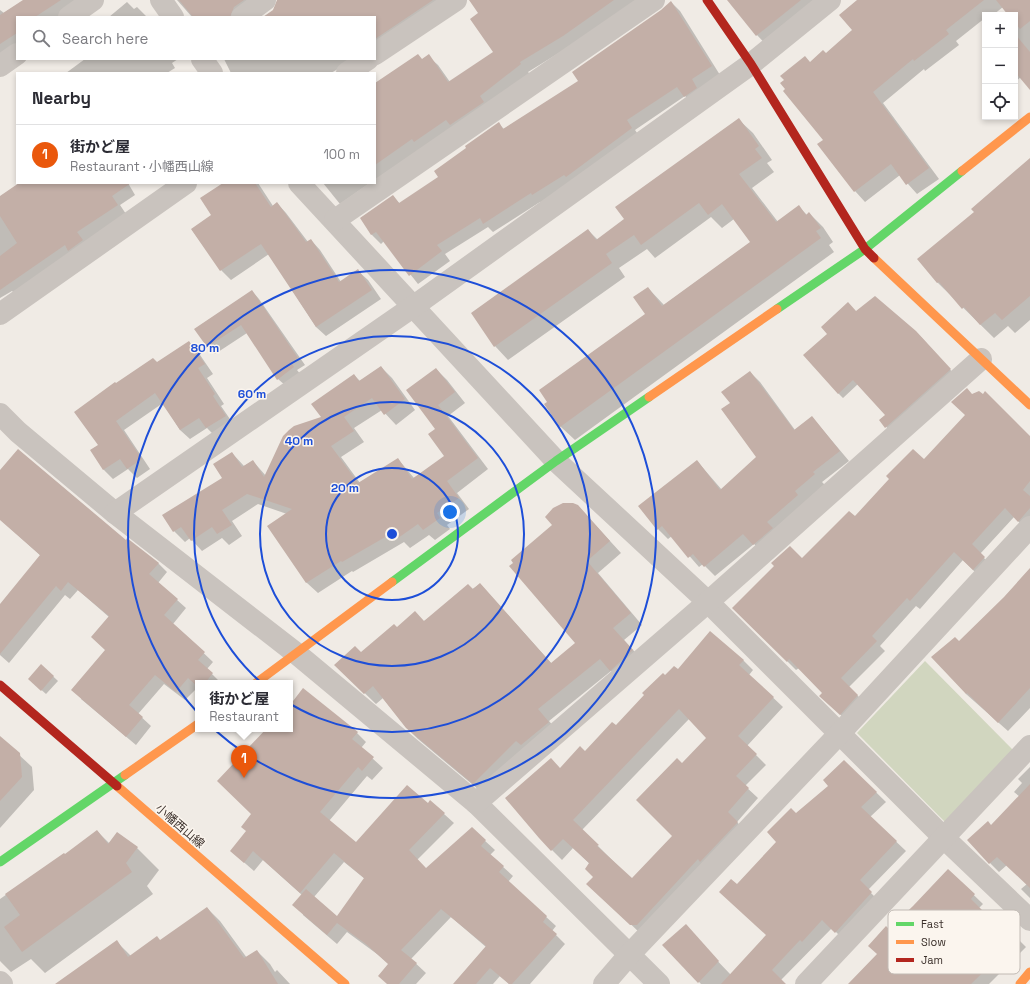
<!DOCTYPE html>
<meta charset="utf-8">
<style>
body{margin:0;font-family:"Space Grotesk","Noto Sans JP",sans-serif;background:#f7f7f7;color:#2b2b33}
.controls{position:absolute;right:12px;top:12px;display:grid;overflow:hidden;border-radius:0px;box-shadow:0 2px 6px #0003}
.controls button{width:36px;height:36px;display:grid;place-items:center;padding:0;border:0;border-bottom:1px solid #e1e1e2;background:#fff;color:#2b2b33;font:20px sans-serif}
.you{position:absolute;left:450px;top:512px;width:14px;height:14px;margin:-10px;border:3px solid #fff;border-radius:50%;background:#1a73e8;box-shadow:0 0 0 6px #1a73e833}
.badge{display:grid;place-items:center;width:26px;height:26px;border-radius:50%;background:#ea580c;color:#fff;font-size:13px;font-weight:700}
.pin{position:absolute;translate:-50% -33px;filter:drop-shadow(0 1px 2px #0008)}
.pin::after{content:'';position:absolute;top:21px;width:14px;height:12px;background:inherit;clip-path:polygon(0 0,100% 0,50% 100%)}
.popup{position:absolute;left:195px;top:680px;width:98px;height:52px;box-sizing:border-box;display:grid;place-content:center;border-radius:0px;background:#fff;filter:drop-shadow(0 1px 3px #0005);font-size:13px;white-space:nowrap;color:#7c7c81}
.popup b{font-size:15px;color:#2b2b33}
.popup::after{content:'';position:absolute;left:50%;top:100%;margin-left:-8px;border:8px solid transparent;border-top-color:#fff}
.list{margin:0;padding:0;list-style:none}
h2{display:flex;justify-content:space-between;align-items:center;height:52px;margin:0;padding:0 16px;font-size:17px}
h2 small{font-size:13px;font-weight:400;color:#7c7c81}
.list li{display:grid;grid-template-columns:26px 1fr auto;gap:12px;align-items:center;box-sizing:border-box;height:60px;padding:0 16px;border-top:1px solid #e1e1e2}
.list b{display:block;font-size:15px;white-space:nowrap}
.list p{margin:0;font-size:13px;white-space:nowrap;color:#7c7c81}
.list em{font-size:13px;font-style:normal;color:#7c7c81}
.icon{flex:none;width:22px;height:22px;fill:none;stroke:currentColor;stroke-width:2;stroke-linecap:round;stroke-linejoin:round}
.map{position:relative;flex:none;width:1030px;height:984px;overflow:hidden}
.search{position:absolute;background:#fff;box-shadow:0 2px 6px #0003;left:16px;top:16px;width:360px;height:44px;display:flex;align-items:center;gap:10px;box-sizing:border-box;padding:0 14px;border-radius:0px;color:#7c7c81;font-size:15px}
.panel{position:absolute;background:#fff;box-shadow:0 2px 6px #0003;left:16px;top:72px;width:360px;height:112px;border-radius:0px}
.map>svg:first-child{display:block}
</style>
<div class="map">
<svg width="1030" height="984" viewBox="0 0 1030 984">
<rect width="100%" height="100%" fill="#f0ebe5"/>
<path fill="#d1d6bf" d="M925 661 1013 750 946 823 857 733Z"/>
<g fill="#0003" fill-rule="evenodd">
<path d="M25 0H89L72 8 58 17H17V49L0 59V10L4 13Z"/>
<path d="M177 0H267L242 17H192Z"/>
<path d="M278 0H455L375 49V17H264L273 11Z"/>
<path d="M495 0H645L528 72 530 74 375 180V85L428 56 438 65 450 82 494 52Z"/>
<path d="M729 0H828L769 48 757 35Z"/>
<path d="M859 0H1030V88L1021 77 1015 82V15H1010L1003 7 993 15H985V18L956 41 959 45 925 71 924 69 883 103 939 179 917 194 900 175 865 202 855 191 824 140 810 63 826 54 854 31Z"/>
<path d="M127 2 134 9 137 7 147 17H109Z"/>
<path d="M671 2 680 11 720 75 694 105 685 96 635 130 640 137 542 204 540 202 493 232 488 227 445 254 450 261 418 284 384 241 381 244 372 235 361 218 393 196 400 204 439 177 499 124 504 129 579 82Z"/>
<path d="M85 59H178L172 63 175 68 167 73H66Z"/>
<path d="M224 59H360L343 66 331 73H231Z"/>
<path d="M739 120 753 133 772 160 767 163 774 172 752 188 778 222 799 207 807 215 809 213 823 227 833 242 829 245 834 252 575 440 561 427 545 405 647 314 648 288 664 305 751 242 734 219 722 228 711 217 655 258 647 249 619 268 625 277 508 360 495 346 473 313 588 230 598 240 625 219Z"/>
<path d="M1030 166V320L1015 333 1008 326 994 338 938 283 919 259Z"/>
<path d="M20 183H128L135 195 120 205 126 214 15 294 12 291 0 298V197Z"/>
<path d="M225 183H258L273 206 277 203 286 213 308 242 311 240 320 250 341 282 358 271 368 280 381 299 326 336 316 327 269 254 231 280 221 270 192 230 213 215Z"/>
<path d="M323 183H370L340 204Z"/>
<path d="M252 291 259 299 305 365 297 370 301 375 286 386 278 379 247 333 215 354 195 329Z"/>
<path d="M856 312 921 337 954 374 890 431 880 420 886 415 858 384 843 398 838 393Z"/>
<path d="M189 342 198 352 213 374 207 378 224 404 221 406 234 425 216 437 207 428 190 439 180 430 163 403 124 430 150 469 137 478 128 469 113 479 104 470 91 450 99 445 116 384 157 363Z"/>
<path d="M381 367 392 378 415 410 396 425 382 410 354 428 364 442 341 457 360 483 398 459 414 478 446 456 436 430V369L447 380 465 403 448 416 488 469 457 493 469 509 447 525 450 529 435 540 429 535 410 548 404 542 353 572 352 571 318 593 307 583 269 526 287 514 258 504 232 521 242 536 229 545 222 538 202 551 190 538 185 542 174 531 223 478 232 453 244 466 253 461 266 476 322 418 354 375 360 381Z"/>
<path d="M750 372 760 382 795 430 812 417 849 461 822 482 825 485 764 554 754 544 715 576 703 564 699 567 672 536 668 539 658 529 697 461 722 490 757 457 731 403Z"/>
<path d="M972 395 1030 437V527L1027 530 1014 517 980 554 993 567 982 579 963 560 920 609 916 606 880 646 885 651 849 687 866 704 849 723 821 696 823 693 799 668 796 670 734 608 802 559 924 461 966 415Z"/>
<path d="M0 471 126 541 158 563 167 572 158 583 186 608 173 624 213 662 207 669 221 683H198V687L185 700 164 684 138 714 151 726 136 745 81 699 106 650 109 617 78 590 70 599 65 595 9 663 0 655V606L41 556 0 519Z"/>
<path d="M578 506 621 553 598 573 642 625 624 640 644 662 622 681 611 671 549 721 560 734 485 795 418 739 406 727 383 698 376 704 347 676 361 653 397 628 424 621 480 584 552 664 576 643Z"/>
<path d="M1030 569V708L1008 731 966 694 959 643 1004 598Z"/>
<path d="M743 660 753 670 749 675 783 707 747 746 766 765 745 786 758 798 737 822 747 833 641 934 598 893 590 864 573 848 562 860 540 838 560 769 585 752 616 726 665 677 678 671ZM689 719 708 738 682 764 673 836 632 880 582 830Z"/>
<path d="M41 665 58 681 46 694 29 679Z"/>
<path d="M290 706 357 733 366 742 361 748 383 768 372 780 367 776 329 821 356 844 428 805 444 814 454 823 417 860 426 869 472 829 495 850 490 855 513 876 508 882 556 926 552 931 565 944 530 984H509L500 976 493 984H454L486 947 451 917 411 959 426 973 416 984H387L389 964 377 954 347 932 337 944 303 915 302 895 263 860 254 871 231 851 247 832 253 814 267 729H290ZM344 862 365 879 337 917 314 897Z"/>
<path d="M0 737 32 767 34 790 0 828Z"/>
<path d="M844 761 886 802 870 817 906 851 868 890 881 903 845 941 832 928 781 980 785 984H701L663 945 708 951 731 975 767 935 737 885 778 842 796 814 829 786Z"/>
<path d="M1030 767V898L1021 889 1027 884 1007 865 999 872 990 863 991 826 1020 797 1014 792 1022 783 1018 779Z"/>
<path d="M97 831 110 844 117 833 137 848 159 870 147 886 153 894 45 973 31 959 11 972 0 961V899L64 854 65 856Z"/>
<path d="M948 870 983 904 979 908 1001 930 1005 926 1026 947 989 984H851L878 954 889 930 914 907Z"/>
<path d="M207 908 220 921 247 958 257 951 270 964 275 972 277 970 290 984H57L117 942 131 956 161 941Z"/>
</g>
<g fill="#c3afa7" fill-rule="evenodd">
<path d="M23 0H61L35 17H17V33L0 44V15Z"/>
<path d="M179 0H244L234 7 230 17H193Z"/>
<path d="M277 0H433L375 39V17H263L273 10Z"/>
<path d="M469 0H614L563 36 520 62 521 64 480 96 484 102 450 125 446 120 414 142 412 139 375 165V83L418 54 422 59 429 54 448 82 493 52 470 19 478 13Z"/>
<path d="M727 0H801L756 36Z"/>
<path d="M857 0H984L946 30 949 34 914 61 913 59 873 92 929 168 906 185 891 164 854 192 817 144 823 140 783 91 785 89 780 83 784 80 780 76 805 56 810 62 823 50 826 53 852 30 839 15Z"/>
<path d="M996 0H1030V21L1020 29 1015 23V15H1008Z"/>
<path d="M671 1 712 66 692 79 697 88 684 97 677 87 627 120 632 128 566 177 564 175 532 195 531 193 483 224 480 218 437 245 442 251 409 276 376 232 371 235 360 218 393 195 399 203 438 177 434 171 466 148 465 146 499 122 503 129 578 81 572 72 661 10Z"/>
<path d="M1015 34 1030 52V90L1015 72Z"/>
<path d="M739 118 759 146 755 149 762 158 739 174 776 222 799 205 806 215 809 212 821 228 816 231 821 238 560 427 544 404 547 402 539 390 645 314 633 297 648 287 662 306 750 242 722 204 708 215 699 203 641 245 634 235 606 254 612 263 494 347 471 313 588 229 596 240 624 219 615 207Z"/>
<path d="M1030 158V296L1002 320 995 313 980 325 964 307 962 309 939 282 937 283 917 259 974 212 971 209Z"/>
<path d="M19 183H131L112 196 118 205 77 232 83 240 68 251 65 245 0 290V256L17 243 0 216V196Z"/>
<path d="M223 183H255L271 207 277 202 306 242 311 239 339 282 358 269 372 290 316 327 261 244 220 271 191 229 211 215 200 198Z"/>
<path d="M252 290 298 358 291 362 294 367 277 380 241 325 207 347 194 329Z"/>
<path d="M875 296 916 331 951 369 885 428 879 420 885 415 853 380 838 394 803 355 827 334 821 327 848 302 856 311Z"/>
<path d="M189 341 205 364 198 368 215 394 213 396 226 416 206 428 199 418 180 430 155 393 116 421 142 459 127 469 120 459 103 470 90 450 98 445 74 412 115 382 116 383 153 358 157 362Z"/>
<path d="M381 366 405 399 384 415 372 398 344 417 354 431 331 446 358 483 398 458 412 479 444 456 428 434 435 429 406 390 436 368 455 392 438 405 478 458 447 481 459 498 437 513 440 518 423 530 418 524 398 538 394 532 342 562 341 561 306 583 267 526 292 509 247 494 222 510 232 525 217 534 212 527 191 541 181 527 173 532 162 515 222 478 213 464 232 452 242 467 253 460 264 477 283 436 289 430 294 426 321 417 311 404 354 374 359 381Z"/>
<path d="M750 371 794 430 812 416 840 451 813 472 815 474 795 491 798 495 767 522 773 528 753 545 743 534 704 567 693 554 688 558 662 526 657 530 638 506 697 460 720 490 756 457 721 409 730 403 721 392Z"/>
<path d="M967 388 972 394 979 391 983 394 985 391 1030 436V481L1023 490 1030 496V508L1018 522 1005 508 972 544 985 557 973 570 954 552 910 601 907 598 872 636 877 641 841 678 858 695 840 715 819 696 822 693 789 659 787 662 732 608 774 566 771 563 790 546 802 558 849 511 855 516 889 479 886 476 913 449 924 459 965 415 951 402Z"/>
<path d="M18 449 126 540 127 538 159 563 149 574 178 599 164 615 205 652 198 660 213 673 205 683H198V687L188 678 176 692 155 675 129 705 143 717 126 737 71 690 105 650 91 637 109 616 68 582 61 591 56 586 0 654V604L40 555 0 520V470Z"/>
<path d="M563 503H573L578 505 610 541 587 561 631 613 613 628 633 650 610 671 600 659 538 709 549 722 521 745 516 741 473 784 406 728 373 686 364 694 334 665 355 646 361 652 394 624 397 627 415 611 424 621 468 584 473 589 480 583 551 663 575 643 509 566 513 563 511 560 552 525 545 517 553 508Z"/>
<path d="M1030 568V688L998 723 967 693 966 694 931 657 955 637 959 641 1004 597Z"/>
<path d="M710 631 744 660 739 665 774 697 738 736 757 754 736 776 749 788 728 812 738 822 700 862 698 859 637 925H630L586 884 593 877 585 869 589 863 563 839 551 851 539 838 505 798 551 758 560 768 580 746 585 751 612 722 616 725 644 695 642 693 663 673 665 675 674 666 678 669ZM679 709 706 738 682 763 677 758 636 800 672 836 632 878 597 846 599 845 573 820Z"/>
<path d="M41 664 54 676 41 691 28 679Z"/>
<path d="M303 688 358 732 352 739 374 757 362 771 358 767 320 812 356 842 407 785 428 803 430 800 445 813 409 850 426 868 472 827 486 840 481 846 504 866 499 872 547 916 543 922 557 934 512 984H509L490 968 476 984H453L486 946 441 909 401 950 417 963 399 984H387L378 976 388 964 366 944 337 923 327 935 292 905 306 889 337 916 364 878 334 853 300 893 253 851 244 863 230 851 246 831 241 827 251 814 217 781 266 729H290V705Z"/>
<path d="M0 736 20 753 22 777 0 801Z"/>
<path d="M844 760 877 792 861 807 897 841 860 880 872 892 835 933 822 920 802 942 800 940 772 970 786 984H721L766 935 719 892 731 879 737 884 776 842 767 832 791 808 796 813 828 786 823 780Z"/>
<path d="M1030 784V888L997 857 989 864 967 840 988 821 991 825Z"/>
<path d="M97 830 108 844 117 832 138 847 126 863 132 872 22 952 4 927 20 915 5 894 64 853 65 854Z"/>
<path d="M948 869 975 894 971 899 1001 929 1005 924 1018 938 971 984H848L877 954 868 946 886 926 889 929 913 906Z"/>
<path d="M207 907 244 958 257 950 278 984H55L117 940 128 957 157 936 160 940Z"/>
<path d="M686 924 719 961 698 983 662 945Z"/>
</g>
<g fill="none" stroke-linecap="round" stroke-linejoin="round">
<g stroke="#c9c3be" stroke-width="22">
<path d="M161 0 173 17"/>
<path d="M69 17 93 0"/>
<path d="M242 17 265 0"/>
<path d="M375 54 456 0"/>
<path d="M202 59 212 73"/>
<path d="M0 66 17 54"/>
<path d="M347 73 368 59"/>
<path d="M299 183 556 461 708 602 944 838 1030 920"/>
<path d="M335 220 654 0"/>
<path d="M0 314 186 183"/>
<path d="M0 414 18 432 115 513 297 654 476 803 659 984"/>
<path d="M115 513 414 306 751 64 830 0"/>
<path d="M476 803 708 602 981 359"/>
<path d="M0 982 2 984"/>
<path d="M604 984 629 955 840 733 1030 527"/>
<path d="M806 984 1030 746"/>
</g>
<g stroke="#63d668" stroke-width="9">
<path d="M777 309 865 249 962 171"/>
<path d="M392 582 556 461 649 397"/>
<path d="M0 862 125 775"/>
</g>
<g stroke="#ff974d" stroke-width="9">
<path d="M962 171 1030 117"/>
<path d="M874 258 1030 405"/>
<path d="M649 397 777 309"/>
<path d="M256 683 392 582"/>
<path d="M125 775 198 724"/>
<path d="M117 786 345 984"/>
<path d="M1020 984 1030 972"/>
</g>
<g stroke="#b3261e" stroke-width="9">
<path d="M707 0 751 64 865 249 874 258"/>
<path d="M0 685 117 786"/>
</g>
</g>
<g fill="none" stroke="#1d4ed8" stroke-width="2">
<circle cx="392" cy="534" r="66"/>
<circle cx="392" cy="534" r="132"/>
<circle cx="392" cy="534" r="198"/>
<circle cx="392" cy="534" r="264"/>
</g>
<g text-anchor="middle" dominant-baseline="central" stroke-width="3" stroke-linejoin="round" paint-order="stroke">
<g font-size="12" fill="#3b302b" stroke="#fbf5ee">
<text transform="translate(180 826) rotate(41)">小幡西山線</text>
</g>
</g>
<rect x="888" y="910" width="132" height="64" rx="6" fill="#fbf5ee" stroke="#c1bab4" stroke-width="1"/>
<rect x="896" y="922" width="18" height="4" fill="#63d668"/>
<rect x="896" y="940" width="18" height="4" fill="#ff974d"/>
<rect x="896" y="958" width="18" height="4" fill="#b3261e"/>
<g font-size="11" fill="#3b302b">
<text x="921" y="928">Fast</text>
<text x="921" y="946">Slow</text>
<text x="921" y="964">Jam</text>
</g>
<circle cx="392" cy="534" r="6" fill="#1d4ed8" stroke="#fbf5ee" stroke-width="2"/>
<g font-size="12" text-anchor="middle" font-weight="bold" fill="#1d4ed8" stroke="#fbf5ee" stroke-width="3" stroke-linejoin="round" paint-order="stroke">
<text x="205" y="352">80 m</text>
<text x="252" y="398">60 m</text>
<text x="299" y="445">40 m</text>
<text x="345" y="492">20 m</text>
</g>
</svg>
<div class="controls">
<button>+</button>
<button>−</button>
<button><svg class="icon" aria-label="locate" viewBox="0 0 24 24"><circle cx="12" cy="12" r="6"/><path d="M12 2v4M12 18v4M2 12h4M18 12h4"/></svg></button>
</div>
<div class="you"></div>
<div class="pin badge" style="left:244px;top:778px">1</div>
<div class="popup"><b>街かど屋</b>Restaurant</div>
<div class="search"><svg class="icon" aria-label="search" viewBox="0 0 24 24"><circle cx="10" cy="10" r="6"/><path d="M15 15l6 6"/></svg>Search here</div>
<section class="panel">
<h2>Nearby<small></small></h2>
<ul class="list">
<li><span class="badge">1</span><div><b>街かど屋</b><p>Restaurant · 小幡西山線</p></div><em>100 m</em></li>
</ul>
</section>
</div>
